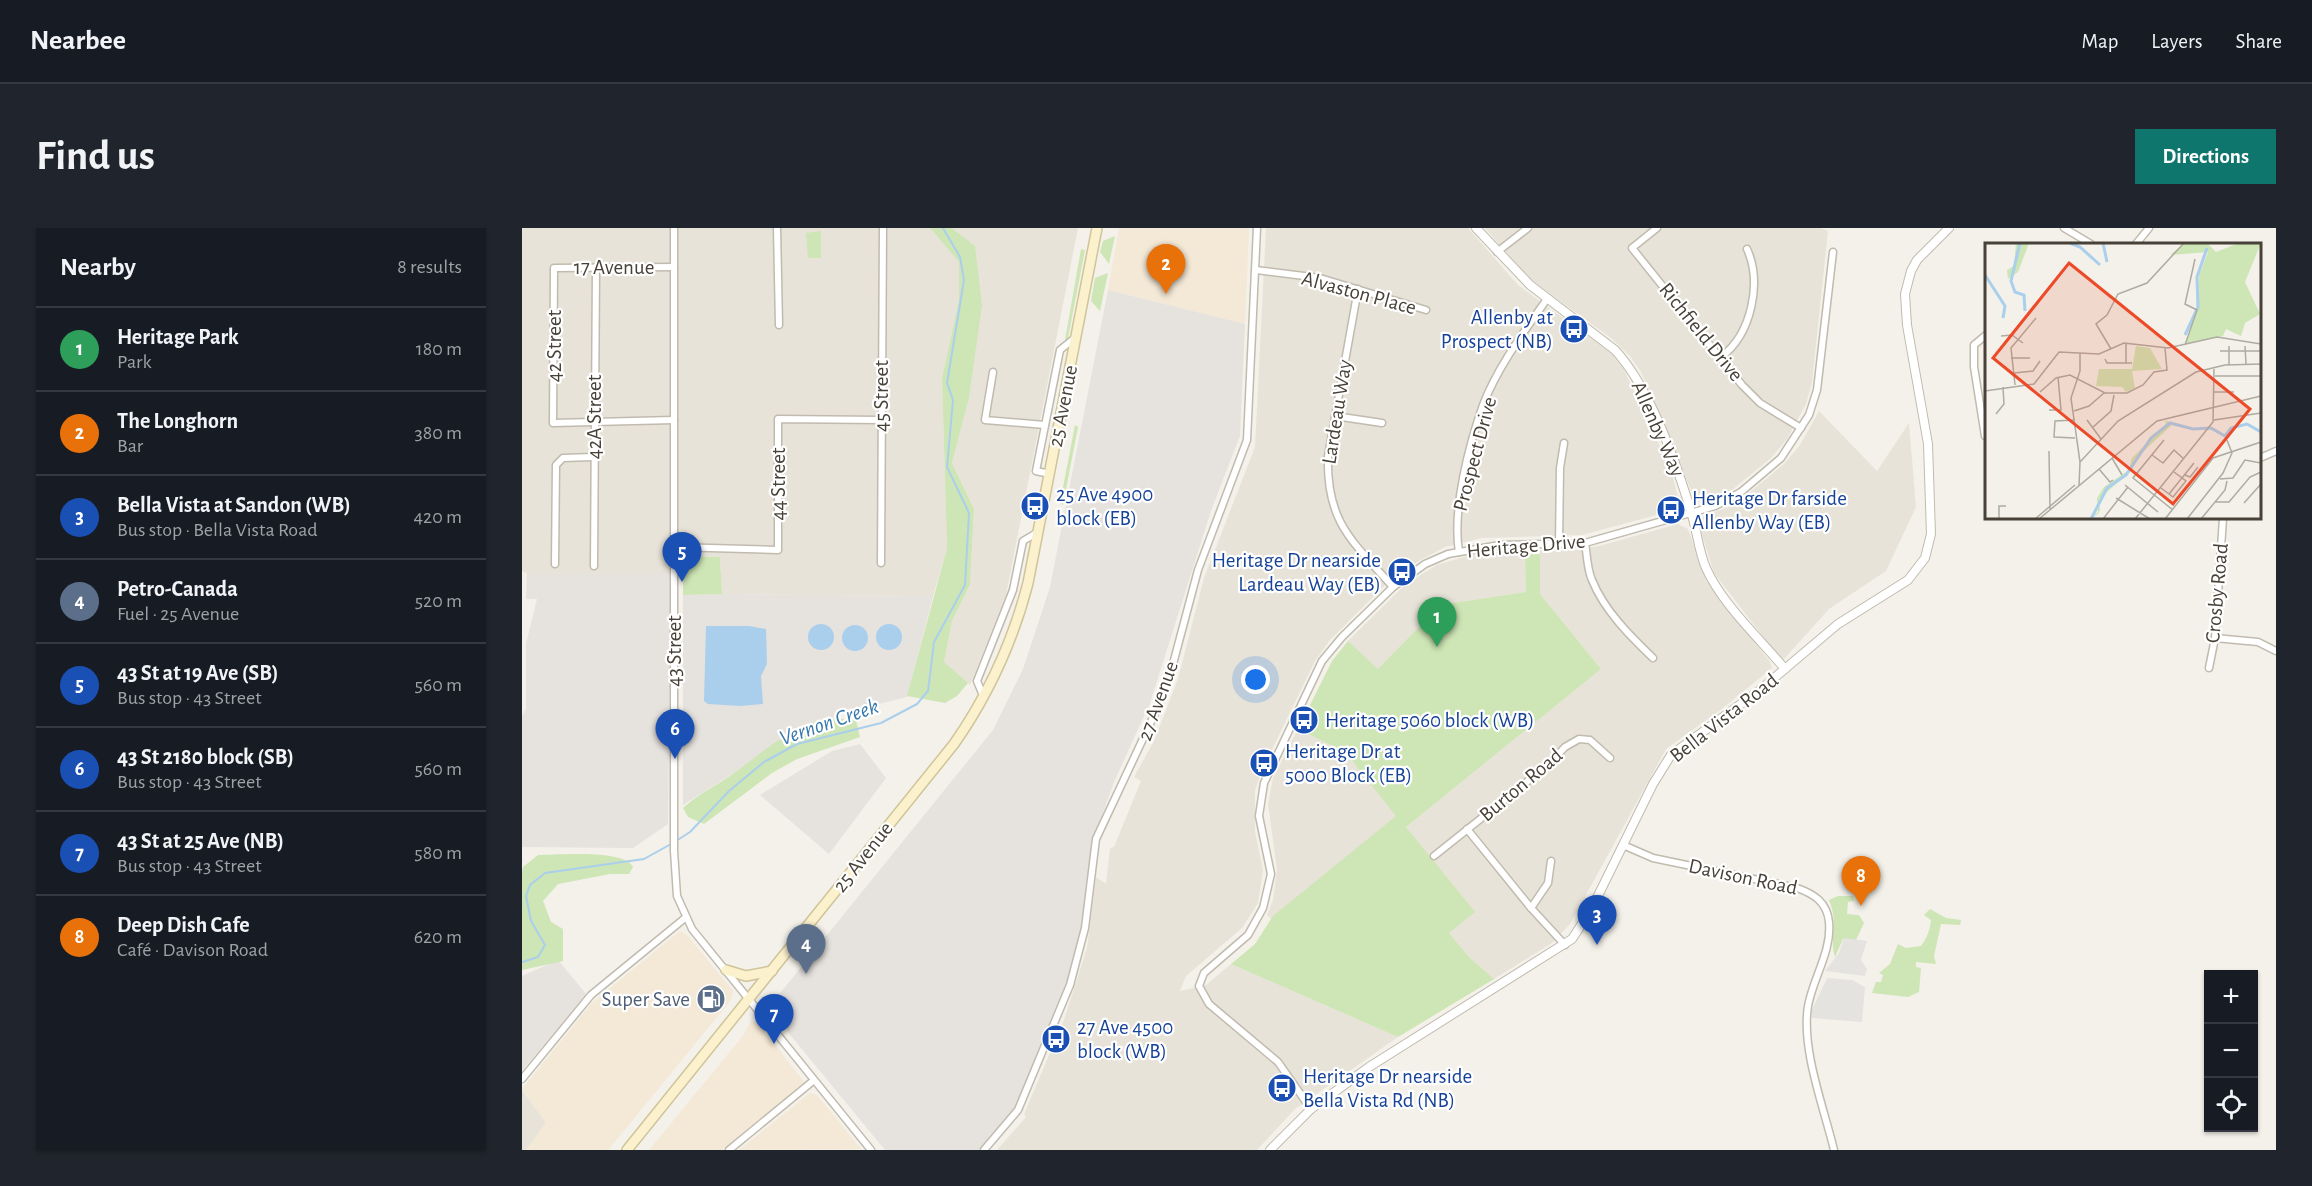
<!DOCTYPE html>
<meta charset="utf-8">
<style>
body{margin:0;font-family:"Alegreya Sans",sans-serif;background:#20242c;color:#f1f3f6}
.controls{position:absolute;right:18px;bottom:18px;display:grid;overflow:hidden;border-radius:0px;box-shadow:0 2px 4px #0004}
.controls button{width:54px;height:54px;display:grid;place-items:center;padding:0;border:0;border-bottom:2px solid #363941;background:#171b24;color:#f1f3f6;font:30px sans-serif}
.you{position:absolute;left:734px;top:452px;width:21px;height:21px;margin:-15px;border:4px solid #fff;border-radius:50%;background:#1a73e8;box-shadow:0 0 0 9px #1a73e833}
.badge{display:grid;place-items:center;width:39px;height:39px;border-radius:50%;background:#0f766e;color:#fff;font-size:20px;font-weight:700}
.pin{position:absolute;translate:-50% -50px;filter:drop-shadow(0 2px 3px #0008)}
.pin::after{content:'';position:absolute;top:32px;width:21px;height:18px;background:inherit;clip-path:polygon(0 0,100% 0,50% 100%)}
.list{margin:0;padding:0;list-style:none}
h2{display:flex;justify-content:space-between;align-items:center;height:78px;margin:0;padding:0 24px;font-size:26px}
h2 small{font-size:20px;font-weight:400;color:#9ea1a6}
.list li{display:grid;grid-template-columns:39px 1fr auto;gap:18px;align-items:center;box-sizing:border-box;height:84px;padding:0 24px;border-top:2px solid #363941}
.list b{display:block;font-size:22px;white-space:nowrap}
.list p{margin:0;font-size:20px;white-space:nowrap;color:#9ea1a6}
.list em{font-size:20px;font-style:normal;color:#9ea1a6}
.icon{flex:none;width:33px;height:33px;fill:none;stroke:currentColor;stroke-width:2;stroke-linecap:round;stroke-linejoin:round}
.map{position:relative;flex:none;width:1754px;height:922px;overflow:hidden;border-radius:0px}
header{display:flex;align-items:center;gap:36px;box-sizing:border-box;height:84px;padding:0 30px;background:#171b24;border-bottom:2px solid #363941}
header strong{font-size:28px}
nav{display:flex;gap:33px;margin-inline-start:auto;font-size:21px}
.intro{display:flex;align-items:center;justify-content:space-between;box-sizing:border-box;height:144px;padding:0 36px}
h1{margin:0;font-size:42px}
.button{padding:15px 27px;border-radius:0px;background:#0f766e;color:#fff;font-size:21px;font-weight:700}
main{display:flex;gap:36px;padding:0 36px}
aside{flex:1;background:#171b24;border-radius:0px;box-shadow:0 2px 4px #0004}
.map>svg:first-child{display:block}
</style>
<header>
<strong>Nearbee</strong>
<nav><a>Map</a><a>Layers</a><a>Share</a></nav>
</header>
<div class="intro"><h1>Find us</h1><a class="button">Directions</a></div>
<main>
<aside>
<h2>Nearby<small>8 results</small></h2>
<ul class="list">
<li><span class="badge" style="background:#2e9e5b">1</span><div><b>Heritage Park</b><p>Park</p></div><em>180 m</em></li>
<li><span class="badge" style="background:#e8710a">2</span><div><b>The Longhorn</b><p>Bar</p></div><em>380 m</em></li>
<li><span class="badge" style="background:#1a4fb4">3</span><div><b>Bella Vista at Sandon (WB)</b><p>Bus stop · Bella Vista Road</p></div><em>420 m</em></li>
<li><span class="badge" style="background:#5c6f8a">4</span><div><b>Petro-Canada</b><p>Fuel · 25 Avenue</p></div><em>520 m</em></li>
<li><span class="badge" style="background:#1a4fb4">5</span><div><b>43 St at 19 Ave (SB)</b><p>Bus stop · 43 Street</p></div><em>560 m</em></li>
<li><span class="badge" style="background:#1a4fb4">6</span><div><b>43 St 2180 block (SB)</b><p>Bus stop · 43 Street</p></div><em>560 m</em></li>
<li><span class="badge" style="background:#1a4fb4">7</span><div><b>43 St at 25 Ave (NB)</b><p>Bus stop · 43 Street</p></div><em>580 m</em></li>
<li><span class="badge" style="background:#e8710a">8</span><div><b>Deep Dish Cafe</b><p>Café · Davison Road</p></div><em>620 m</em></li>
</ul>
</aside>
<div class="map">
<svg width="1754" height="922" viewBox="0 0 1754 922">
<rect width="100%" height="100%" fill="#f3f1e9"/>
<g fill="#e7e3d8">
<path d="M0 0H408L438 34 437 72 420 150 425 320 411 368 200 366 198 329 161 328 149 345H5L0 343Z"/>
<path d="M430 0H556L484 367 448 457 422 434 430 393 448 357 452 281 430 235 447 170 454 118 453 18Z"/>
<path d="M744 0H946L996 57 1089 125 1101 140 1149 242 1158 278 1153 282 1060 307 960 310 923 319 876 344 808 412 793 433 739 544 733 563V604L741 642 736 675 720 700 664 748 658 763 684 757 709 736 876 809 773 881 735 922H475L504 889 502 886 542 792 565 720 574 649 584 656 588 620 592 619 619 553 612 549 632 513 656 451 682 350 733 219Z"/>
<path d="M963 0H1298L1306 3 1290 154 1284 176 1265 211 1249 230 1211 261 1197 269 1174 274 1119 144 1108 128 1089 110 1008 51Z"/>
<path d="M1297 183 1355 243 1387 195 1394 279 1364 343 1307 381 1262 431 1256 428 1192 345 1176 294 1180 289 1214 276 1262 236 1278 217Z"/>
<path d="M1156 296 1166 301 1184 352 1248 434 1250 440 1201 480 1144 521 1048 696 1030 715 972 751 947 729 927 705 952 684 884 599 1079 441 1018 366V323L1055 322 1077 318Z"/>
<path d="M1003 323 1004 364 931 375 901 395 856 442 826 413 884 356 915 337 955 325Z"/>
<path d="M776 501 823 524 875 588 749 691 745 687 751 672 755 642 746 576 751 550Z"/>
<path d="M0 862 24 895 4 922H0Z"/>
</g>
<g fill="#f4e8d6">
<path d="M597 0H727L723 96 586 62Z"/>
<path d="M158 703 164 706 211 763 209 772 86 922H4L24 895 0 861 70 775Z"/>
<path d="M229 793 236 795 282 854 200 922H127L221 808Z"/>
<path d="M288 865 295 867 339 921 217 922Z"/>
</g>
<g fill="#e6e2de">
<path d="M586 62 723 96 718 208 690 280 628 475 592 554 570 616 560 701 546 757 494 881 457 922H363L246 780 471 502 501 441 528 359Z"/>
<path d="M5 345H149L146 596 111 620 0 619V488L4 481V416L15 371H4Z"/>
<path d="M200 366 411 368 385 469 320 485 254 518 161 577V367Z"/>
<path d="M338 516 364 550 307 626 238 567 310 523Z"/>
<path d="M36 732 64 766 0 843V748Z"/>
</g>
<g fill="#cee5b5">
<path d="M408 0H430L453 18 460 77 447 170 430 235 452 281 448 357 430 393 422 434 446 455 435 468 423 475 385 468 425 320 420 150 437 72V34Z"/>
<path d="M299 3V30H286L284 5Z"/>
<path d="M593 8 587 36 578 24 581 13Z"/>
<path d="M559 21 563 22 546 110 543 112Z"/>
<path d="M586 45 578 83 569 73 573 50Z"/>
<path d="M553 197 556 199 541 277 538 275Z"/>
<path d="M1003 326H1018V366L1079 441 884 599 953 684 927 705 947 729 972 751 876 809 709 736 733 716 751 688 874 588 823 524 776 501 810 433 826 413 856 441 901 395 931 375 1004 364Z"/>
<path d="M161 328 198 329 200 366 161 367Z"/>
<path d="M306 490 334 492 338 509 275 531 250 545 182 596 166 589 161 580C174 568 188 561 203 551 237 529 264 499 306 490Z"/>
<path d="M16 627C35 627 103 621 111 639L107 646H88L36 656 21 673 29 694 41 701V733L0 742V644L1 639Z"/>
<path d="M1316 668H1331L1332 673 1326 674 1325 686 1337 687 1342 695 1334 712 1321 711 1313 729C1307 711 1317 694 1307 672Z"/>
<path d="M1408 681 1424 690 1439 692 1438 697 1419 696 1412 728 1414 736 1394 734V739L1399 740 1397 764 1386 769 1350 765 1354 754H1359L1361 747 1357 745 1368 736 1376 716 1384 720 1399 718C1405 710 1408 702 1409 692L1402 687Z"/>
</g>
<g fill="#e5e3e0">
<path d="M1322 710 1345 713 1339 732 1345 741 1343 748 1303 743 1317 725Z"/>
<path d="M1305 750 1330 752 1343 759 1340 794 1290 790V782Z"/>
</g>
<g fill="#aacfec">
<circle cx="299" cy="409" r="13"/>
<circle cx="367" cy="409" r="13"/>
<circle cx="333" cy="410" r="13"/>
<path d="M184 398H227L244 401 245 436 239 448 241 476 218 478 186 476 182 473Z"/>
</g>
<g fill="none" stroke-linecap="round" stroke-linejoin="round">
<g stroke="#aacfec" stroke-width="2">
<path d="M154 613 168 604 207 563 242 534 275 516 359 495 395 476 406 463 412 414 443 357 447 285 425 239 431 172 425 155 442 52 438 29 421 0"/>
<path d="M0 734 16 729 23 717 9 693 4 668 8 657 23 645 122 631 149 616"/>
</g>
<g stroke="#c1bbaf" stroke-width="9">
<g id="minor">
<path d="M152 0V623L155 668 170 701 349 922"/>
<path d="M255 0 257 97"/>
<path d="M1135 0 1110 20 1220 157 1238 175 1279 200"/>
<path d="M1542 0 1569 16"/>
<path d="M1614 16 1627 0"/>
<path d="M975 24 1006 0"/>
<path d="M152 39 32 40 31 195 152 192"/>
<path d="M734 42 798 50 904 82"/>
<path d="M836 61 806 228C804 294 830 313 871 359"/>
<path d="M1199 129C1230 106 1240 54 1225 21"/>
<path d="M471 144 463 192 523 197"/>
<path d="M813 188 860 195"/>
<path d="M1463 208 1452 139V117L1464 107"/>
<path d="M1738 230 1754 223"/>
<path d="M528 246 514 243 538 122 554 109"/>
<path d="M1063 315C1065 326 1065 341 1070 352 1082 382 1108 408 1131 430"/>
<path d="M1037 316 1038 240 1042 215"/>
<path d="M152 319 256 322V191L358 192"/>
<path d="M937 324C930 281 947 217 961 177 975 140 1003 102 1025 71"/>
<path d="M359 335 361 0"/>
<path d="M33 336 34 237 41 230 71 229"/>
<path d="M72 338 74 39"/>
<path d="M1693 410 1736 414 1754 423"/>
<path d="M1687 440 1693 410 1701 290"/>
<path d="M460 465 455 453 491 362 501 313 516 304"/>
<path d="M945 601 1009 680 1043 717"/>
<path d="M1101 617 1131 630 1275 660C1292 666 1305 674 1307 694 1310 723 1291 750 1286 778 1279 821 1302 880 1312 922"/>
<path d="M912 628 1026 537 1043 519 1057 511 1068 512 1088 530"/>
<path d="M1009 680 1026 655 1029 633"/>
<path d="M0 851 69 767 163 690"/>
<path d="M789 881 756 834 687 776 677 758 682 745 726 707 741 680 749 646 737 588 742 555 800 433 820 409 871 359 903 336 926 326 978 317 1063 315 1193 278 1219 264 1259 230 1287 187 1295 162 1311 24"/>
<path d="M207 922 291 853"/>
<path d="M462 922 496 882 548 757 563 700 574 611 635 481 651 436 676 342 725 212 735 0"/>
</g>
</g>
<g stroke="#c1bbaf" stroke-width="10">
<g id="tertiary">
<path d="M954 0 1008 57 1093 122C1128 160 1155 237 1170 287 1175 304 1177 324 1184 340 1200 376 1238 411 1263 441"/>
<path d="M748 922 789 881 847 839 1050 711 1069 682 1131 556 1149 527 1238 462 1316 396 1386 352 1403 330 1409 306 1406 216 1385 97 1383 66 1389 43 1395 32 1427 0"/>
</g>
</g>
<g stroke="#d0c49b" stroke-width="12">
<g id="secondary">
<path d="M204 742 224 748 250 743"/>
<path d="M105 922 432 516C467 466 491 413 506 355L575 0"/>
</g>
</g>
<use href="#minor" stroke="#fff" stroke-width="6"/>
<use href="#tertiary" stroke="#fff" stroke-width="8"/>
<use href="#secondary" stroke="#fbf1cc" stroke-width="9"/>
</g>
<defs>
<g id="bus-disc" transform="scale(1.5)"><circle r="9.5" fill="#1a4fb4" stroke="#fff"/><path d="M-5-6H5V4H4V6H2V4H-2V6H-4V4H-5ZM-3.5-4V0h7V-4ZM-3.5 1.2v1.5H-2V1.2ZM2 1.2v1.5H3.5V1.2Z" fill="#fff"/></g>
<g id="fuel-disc" transform="scale(1.5)"><circle r="9.5" fill="#5c6f8a" stroke="#fff"/><path d="M-5.5-6h7V0h2V4h1.3V-2.5L3-4.5l.8-.8L6-3V5H2.5V1h-1V6h-7ZM-4.2-4.7v3.2H.2V-4.7Z" fill="#fff"/></g>
</defs>
<g fill-rule="evenodd">
<use href="#bus-disc" x="1052" y="101"/>
<use href="#bus-disc" x="513" y="278"/>
<use href="#bus-disc" x="1149" y="282"/>
<use href="#bus-disc" x="880" y="344"/>
<use href="#bus-disc" x="782" y="492"/>
<use href="#bus-disc" x="742" y="535"/>
<use href="#fuel-disc" x="189" y="771"/>
<use href="#bus-disc" x="534" y="811"/>
<use href="#bus-disc" x="760" y="860"/>
</g>
<g text-anchor="middle" dominant-baseline="central" stroke-width="4.5" stroke-linejoin="round" paint-order="stroke">
<g font-size="21" fill="#474138" stroke="#fff">
<text x="92" y="39">17 Avenue</text>
<text transform="translate(837 65) rotate(15)">Alvaston Place</text>
<text transform="translate(1179 104) rotate(51)">Richfield Drive</text>
<text transform="translate(32 118) rotate(-90)">42 Street</text>
<text transform="translate(359 168) rotate(-90)">45 Street</text>
<text transform="translate(541 178) rotate(-79)">25 Avenue</text>
<text transform="translate(815 184) rotate(-81)">Lardeau Way</text>
<text transform="translate(72 189) rotate(-90)">42A Street</text>
<text transform="translate(1136 201) rotate(66)">Allenby Way</text>
<text transform="translate(953 226) rotate(-75)">Prospect Drive</text>
<text transform="translate(256 256) rotate(-90)">44 Street</text>
<text transform="translate(1004 318) rotate(-5)">Heritage Drive</text>
<text transform="translate(1695 365) rotate(-85)">Crosby Road</text>
<text transform="translate(152 423) rotate(-90)">43 Street</text>
<text transform="translate(636 473) rotate(-70)">27 Avenue</text>
<text transform="translate(1202 490) rotate(-38)">Bella Vista Road</text>
<text transform="translate(999 557) rotate(-40)">Burton Road</text>
<text transform="translate(341 629) rotate(-52)">25 Avenue</text>
<text transform="translate(1221 649) rotate(12)">Davison Road</text>
</g>
<g font-size="21" fill="#164399" stroke="#fff" text-anchor="start">
<text x="1031" y="89" text-anchor="end">Allenby at<tspan x="1031" dy="24">Prospect (NB)</tspan></text>
<text x="534" y="266">25 Ave 4900<tspan x="534" dy="24">block (EB)</tspan></text>
<text x="1170" y="270">Heritage Dr farside<tspan x="1170" dy="24">Allenby Way (EB)</tspan></text>
<text x="859" y="332" text-anchor="end">Heritage Dr nearside<tspan x="859" dy="24">Lardeau Way (EB)</tspan></text>
<text x="803" y="492">Heritage 5060 block (WB)</text>
<text x="763" y="523">Heritage Dr at<tspan x="763" dy="24">5000 Block (EB)</tspan></text>
<text x="555" y="799">27 Ave 4500<tspan x="555" dy="24">block (WB)</tspan></text>
<text x="781" y="848">Heritage Dr nearside<tspan x="781" dy="24">Bella Vista Rd (NB)</tspan></text>
</g>
<g font-size="21" fill="#4e5e75" stroke="#fff" text-anchor="end">
<text x="168" y="771">Super Save</text>
</g>
<g font-size="22" font-style="italic" fill="#3778ac" stroke="#fff">
<text transform="translate(307 494) rotate(-19)">Vernon Creek</text>
</g>
</g>
<g transform="translate(1463 15)">
<rect width="276" height="276" fill="#f3f1e9"/>
<path d="M31 0H44L33 29 23 36 22 27 29 23ZM199 0H222L231 9 254 0H276L260 39 275 71 260 80 256 93 241 86 238 93 200 101 213 66 214 33 223 9 185 12ZM151 103 165 105 177 126 147 128 150 145 141 149 137 144 111 143 114 126H147ZM180 177 188 181 149 217 146 228 114 256 115 267 113 271 111 272 105 276 113 269 112 255 119 244 144 227 147 215 181 181Z" fill="#cee5b5"/>
<path fill="none" stroke="#aacfec" stroke-width="3" d="M35 0 26 38 30 49 39 52 40 68M85 0 95 4 115 22M118 0 122 19M0 32 20 63 18 75M200 92 213 64 212 34 222 5M106 276 122 245 141 232 166 195 185 180 208 186 226 185 240 193 246 185 262 181 276 189"/>
<path fill="none" stroke="#aeaba2" stroke-width="1.5" d="M16 93 27 92 38 100M141 100V120M200 102 212 67 200 61 210 16M260 103 261 121M126 106 111 81 122 72 133 51 162 40 199 0M235 108H276M26 115H45M120 116 122 120H147M244 122V103M29 130 48 128 55 118M230 133H276M30 142 26 105 51 75M0 148 49 141 74 109 114 111 139 100 183 105 232 94 276 101M55 149 71 135 85 132 120 150H142L158 142 169 129 182 127 180 105M229 149H249M64 167H76L73 134M89 168 104 163 119 150M11 171 19 161 18 144M90 177 70 178 69 194 90 195M102 177 116 196M229 177 276 170M107 185 126 168 129 152M179 197 148 235 188 267M64 208 65 266M167 212 178 220 189 207 199 216M127 215 137 232M95 219 86 155 95 128V110M114 226 125 239 128 237M200 232 205 234 213 224M235 236 248 235 260 217 276 220M140 242 173 269M94 243 95 219 133 178 211 129 240 122 276 121M176 245 188 254 201 238 189 229M184 251 209 220M131 255 165 276M230 259H244L265 234 276 229M259 260 276 241M14 276V263H21M50 276 90 242M54 276 172 178 276 153M118 276 143 244M150 276 228 179 229 126M180 276 228 215 276 199M202 276 238 230 247 210 242 197M216 276 240 247 242 238"/>
<path fill="#ec4a28" fill-opacity="0.15" stroke="#ec4a28" stroke-width="3" d="M84 20 265 166 188 261 8 115Z"/>
<rect width="276" height="276" fill="none" stroke="#474138" stroke-width="3"/>
</g>
</svg>
<div class="controls">
<button>+</button>
<button>−</button>
<button><svg class="icon" aria-label="locate" viewBox="0 0 24 24"><circle cx="12" cy="12" r="6"/><path d="M12 2v4M12 18v4M2 12h4M18 12h4"/></svg></button>
</div>
<div class="you"></div>
<div class="pin badge" style="left:915px;top:419px;background:#2e9e5b">1</div>
<div class="pin badge" style="left:644px;top:66px;background:#e8710a">2</div>
<div class="pin badge" style="left:1075px;top:717px;background:#1a4fb4">3</div>
<div class="pin badge" style="left:284px;top:746px;background:#5c6f8a">4</div>
<div class="pin badge" style="left:160px;top:354px;background:#1a4fb4">5</div>
<div class="pin badge" style="left:153px;top:531px;background:#1a4fb4">6</div>
<div class="pin badge" style="left:252px;top:816px;background:#1a4fb4">7</div>
<div class="pin badge" style="left:1339px;top:678px;background:#e8710a">8</div>
</div>
</main>
